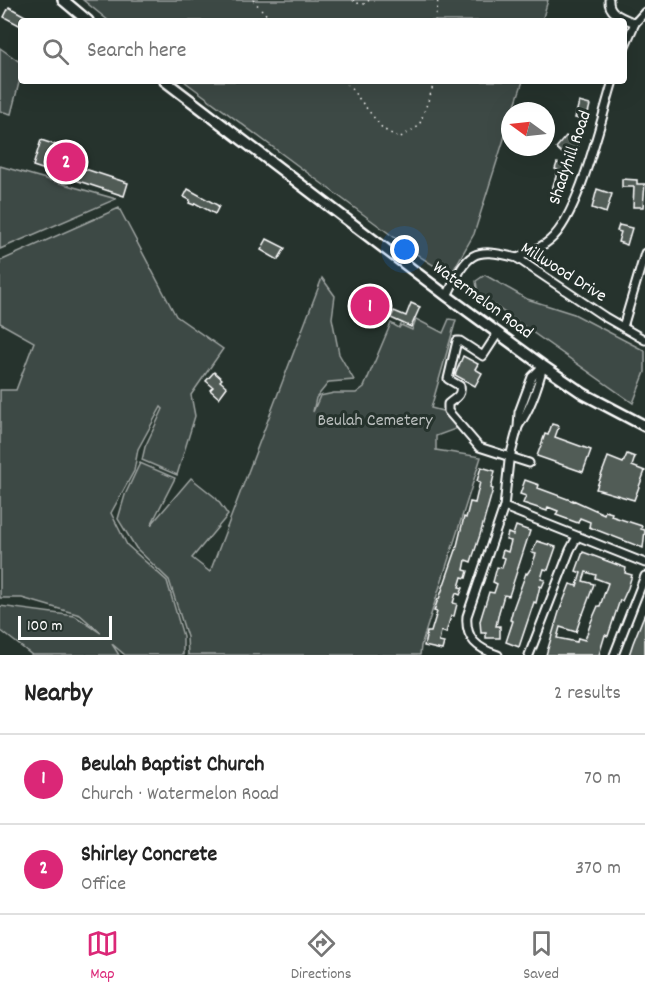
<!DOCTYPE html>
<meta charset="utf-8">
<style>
body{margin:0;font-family:Dekko,sans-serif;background:#f6f6f6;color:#222}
.compass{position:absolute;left:501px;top:102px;width:54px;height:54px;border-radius:50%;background:#fff;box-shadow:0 6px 24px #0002;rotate:285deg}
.scale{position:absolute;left:18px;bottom:15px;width:94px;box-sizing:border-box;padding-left:6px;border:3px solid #fff;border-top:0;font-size:16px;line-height:21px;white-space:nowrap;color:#fff;-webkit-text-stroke:4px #26332d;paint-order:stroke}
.you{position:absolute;left:405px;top:250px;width:21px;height:21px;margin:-15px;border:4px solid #fff;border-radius:50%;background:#1a73e8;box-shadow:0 0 0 9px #1a73e833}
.badge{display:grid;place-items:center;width:39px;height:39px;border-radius:50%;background:#db2777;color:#fff;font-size:20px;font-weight:700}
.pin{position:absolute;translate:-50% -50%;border:3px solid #fff;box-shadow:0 2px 6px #0006}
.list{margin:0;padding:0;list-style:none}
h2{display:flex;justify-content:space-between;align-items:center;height:78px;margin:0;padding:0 24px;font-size:26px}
h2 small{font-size:20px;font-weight:400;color:#767676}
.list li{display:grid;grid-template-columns:39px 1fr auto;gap:18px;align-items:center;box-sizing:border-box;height:90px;padding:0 24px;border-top:2px solid #e0e0e0}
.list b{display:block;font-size:22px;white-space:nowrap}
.list p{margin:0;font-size:20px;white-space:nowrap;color:#767676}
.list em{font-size:20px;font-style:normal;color:#767676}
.icon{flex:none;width:33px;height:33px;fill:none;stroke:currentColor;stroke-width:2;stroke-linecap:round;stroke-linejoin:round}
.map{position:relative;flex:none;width:645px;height:655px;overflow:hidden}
.search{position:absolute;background:#fff;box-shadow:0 6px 24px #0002;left:18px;right:18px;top:18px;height:66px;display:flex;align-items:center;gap:15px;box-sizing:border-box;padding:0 21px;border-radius:6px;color:#767676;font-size:22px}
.sheet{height:258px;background:#fff}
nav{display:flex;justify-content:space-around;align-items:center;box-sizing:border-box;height:84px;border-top:2px solid #e0e0e0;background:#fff;font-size:16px;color:#767676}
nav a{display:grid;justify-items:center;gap:3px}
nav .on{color:#db2777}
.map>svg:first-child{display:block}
</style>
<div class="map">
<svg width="645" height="655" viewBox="0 0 645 655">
<rect width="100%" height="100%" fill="#26332d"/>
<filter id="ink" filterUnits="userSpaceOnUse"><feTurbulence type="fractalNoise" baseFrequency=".0167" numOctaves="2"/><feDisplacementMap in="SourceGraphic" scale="12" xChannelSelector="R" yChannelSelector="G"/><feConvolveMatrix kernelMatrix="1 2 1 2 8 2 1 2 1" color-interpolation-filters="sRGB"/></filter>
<g filter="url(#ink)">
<g fill="#3e4944" stroke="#9ea4a2" stroke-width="1.5">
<path d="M83 0H548L542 21H109Z"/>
<path d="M0 48 21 63V75L11 114 0 111Z"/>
<path d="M184 81H523L513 111H510V120L474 234 450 276 422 258Z"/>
<path d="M0 166 116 199 0 249Z"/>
<path d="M119 208 176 316 223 349 191 395 195 416 177 475 142 460 145 447 163 409 161 407 138 449 134 471 111 513 127 545 167 581 183 636V655H125L112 644 119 655H32L0 630V606L75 616 101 633 80 615 22 598H0V390H16L34 342 0 323V261Z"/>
<path d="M485 275 527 299 574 314 645 351V372L633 403 478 294 476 281Z"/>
<path d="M322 278 335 296 332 318 339 354 354 380 329 382 316 398 313 412 320 396 334 393H356L364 387 391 323 399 328 401 325 412 330 416 319 443 333 449 319 456 320 431 408 446 412 458 428 436 436V450L481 457 421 646 420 655H188L187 637 169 580 136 548 118 519 125 495 140 463 175 478 151 525 191 478 216 498 228 515 192 558 210 572Z"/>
</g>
<g fill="#515c57" stroke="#fff" stroke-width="1.5" fill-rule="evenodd">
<path d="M9 7 27 17 25 21H21V26L4 17Z"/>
<path d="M579 102 590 105 586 121 575 118Z"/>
<path d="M566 136 578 146 568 158 556 148Z"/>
<path d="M41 140 86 155 82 168 128 183 124 196 33 166Z"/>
<path d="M557 163 569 166 561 192 552 189 558 170 555 169Z"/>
<path d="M622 179 637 180V184H645L643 207H633L634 187H622Z"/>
<path d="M188 189 219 206 215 214 195 203 194 205 189 203 190 200 184 197Z"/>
<path d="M597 189 612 194 606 213 592 208Z"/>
<path d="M619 225 632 228 627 245 618 242 621 232 617 231Z"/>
<path d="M267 239 285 248 278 260 261 250Z"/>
<path d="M370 294 380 299 369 319 360 313Z"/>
<path d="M411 303 420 307 411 327 391 318 394 311 406 316Z"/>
<path d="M463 356 478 364 475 369 482 373 475 386 455 375Z"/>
<path d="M214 372 222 379 220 381 227 387 219 398 210 390 213 387 206 381Z"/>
<path d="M552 424 559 426 555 437 591 450 583 472 537 456 545 434 548 435Z"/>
<path d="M627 454 635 457 632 466 645 471 634 500 596 489 608 457 623 463Z"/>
<path d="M481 467 495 471 491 488 493 489 480 535 471 562 466 560 464 570 468 571 466 578 462 577 459 587 463 588 460 595 456 593 453 603 457 604 454 616H451L446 633 441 631 439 642 444 643 442 650 424 646 427 632H431L437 612 434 611 438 599H439L456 550 464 517 466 518 470 502 475 503 480 482 477 481Z"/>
<path d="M525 480 539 485 538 488 573 501V500L604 514 605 511 612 513 611 516 642 526 641 529 645 530 643 548 589 527 590 522 580 518 578 523 556 515 558 511 548 507 547 511 523 503 526 496 520 494Z"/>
<path d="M516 526 530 531 509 596 504 595 499 612 496 626H500V638H486V633H481L480 621 489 592 494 593 497 584 493 582 497 567 502 568 505 558 501 557 503 550 508 552 511 541 506 540 508 533 513 535Z"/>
<path d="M537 541 556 547 548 570 544 569 541 579 545 580 542 587 540 586 536 603 534 602 519 647 506 642 513 621 510 620 513 609 526 573 527 574 531 568 536 554 532 553Z"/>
<path d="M583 552 626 568 625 573 632 575 628 588 622 601 620 600 608 636 605 635 599 655H546L559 612 570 584 577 586 581 573 576 571ZM586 572 596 575 595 578 608 583 600 606H598L591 622 585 640 578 638 577 642 557 638 560 627 576 632 582 614H583L594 584 583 581Z"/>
<path d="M645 613V655H629L633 643Z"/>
</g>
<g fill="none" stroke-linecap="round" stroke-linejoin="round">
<g stroke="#fff" stroke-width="11">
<g id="minor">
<path d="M609 0C608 14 624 18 635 23"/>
<path d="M624 48 635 23 645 12"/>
<path d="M517 258C528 253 541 248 550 240 579 216 601 119 613 81"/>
<path d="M447 296C467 256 469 245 517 258L605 317 645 340"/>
<path d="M623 327 645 253"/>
<path d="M498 333 483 356 460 341H457L448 379 460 386C462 397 454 398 448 404V411L479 447 529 463"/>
<path d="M519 425C531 408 538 386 543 366"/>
<path d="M504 507 645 563"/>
<path d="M498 655C478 649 465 639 467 616L504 507 509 461 518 427 519 412 532 377 543 366"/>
<path d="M529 655 570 550 577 537"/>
<path d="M614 655 645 576"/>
</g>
</g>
<g stroke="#fff" stroke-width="14">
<g id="major">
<path d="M63 0 88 21"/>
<path d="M165 81 447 296 543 366 584 394 645 426"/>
</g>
</g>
<g stroke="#fff" stroke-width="1.5" stroke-dasharray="1.5 4.5" stroke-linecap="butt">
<path d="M253 0 272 21"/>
<path d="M353 0 355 3 366 4 369 0"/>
<path d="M435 21 438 0"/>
<path d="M342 81 349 86 383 129 399 138 419 126 432 90 433 81"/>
</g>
<use href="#minor" stroke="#26332d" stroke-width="7"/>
<use href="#major" stroke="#26332d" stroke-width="9"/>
</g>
</g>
<g text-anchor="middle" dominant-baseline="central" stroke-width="6" stroke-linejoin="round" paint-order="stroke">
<g font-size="18" fill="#fff" stroke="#26332d">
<text transform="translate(571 158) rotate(-71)">Shadyhill Road</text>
<text transform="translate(563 273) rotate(32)">Millwood Drive</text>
<text transform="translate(482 301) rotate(36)">Watermelon Road</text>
</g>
<g font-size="18" fill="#bbbfbe" stroke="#26332d">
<text x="375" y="421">Beulah Cemetery</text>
</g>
</g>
</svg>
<svg class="compass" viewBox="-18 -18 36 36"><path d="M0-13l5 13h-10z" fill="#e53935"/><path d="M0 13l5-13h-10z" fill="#767676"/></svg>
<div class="scale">100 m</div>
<div class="you"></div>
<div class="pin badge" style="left:370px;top:306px">1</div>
<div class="pin badge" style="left:66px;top:162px">2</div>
<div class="search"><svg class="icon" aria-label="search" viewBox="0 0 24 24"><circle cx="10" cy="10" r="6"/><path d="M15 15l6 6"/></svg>Search here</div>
</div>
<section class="sheet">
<h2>Nearby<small>2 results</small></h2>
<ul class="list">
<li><span class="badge">1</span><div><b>Beulah Baptist Church</b><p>Church · Watermelon Road</p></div><em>70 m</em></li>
<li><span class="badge">2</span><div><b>Shirley Concrete</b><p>Office</p></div><em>370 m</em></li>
</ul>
</section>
<nav>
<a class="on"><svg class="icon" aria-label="map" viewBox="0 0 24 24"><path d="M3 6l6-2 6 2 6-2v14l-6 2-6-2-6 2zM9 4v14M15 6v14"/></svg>Map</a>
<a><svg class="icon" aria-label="directions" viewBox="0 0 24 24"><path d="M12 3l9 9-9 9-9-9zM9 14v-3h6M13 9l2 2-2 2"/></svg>Directions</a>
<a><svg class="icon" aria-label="saved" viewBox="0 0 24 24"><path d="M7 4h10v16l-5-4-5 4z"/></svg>Saved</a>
</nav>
